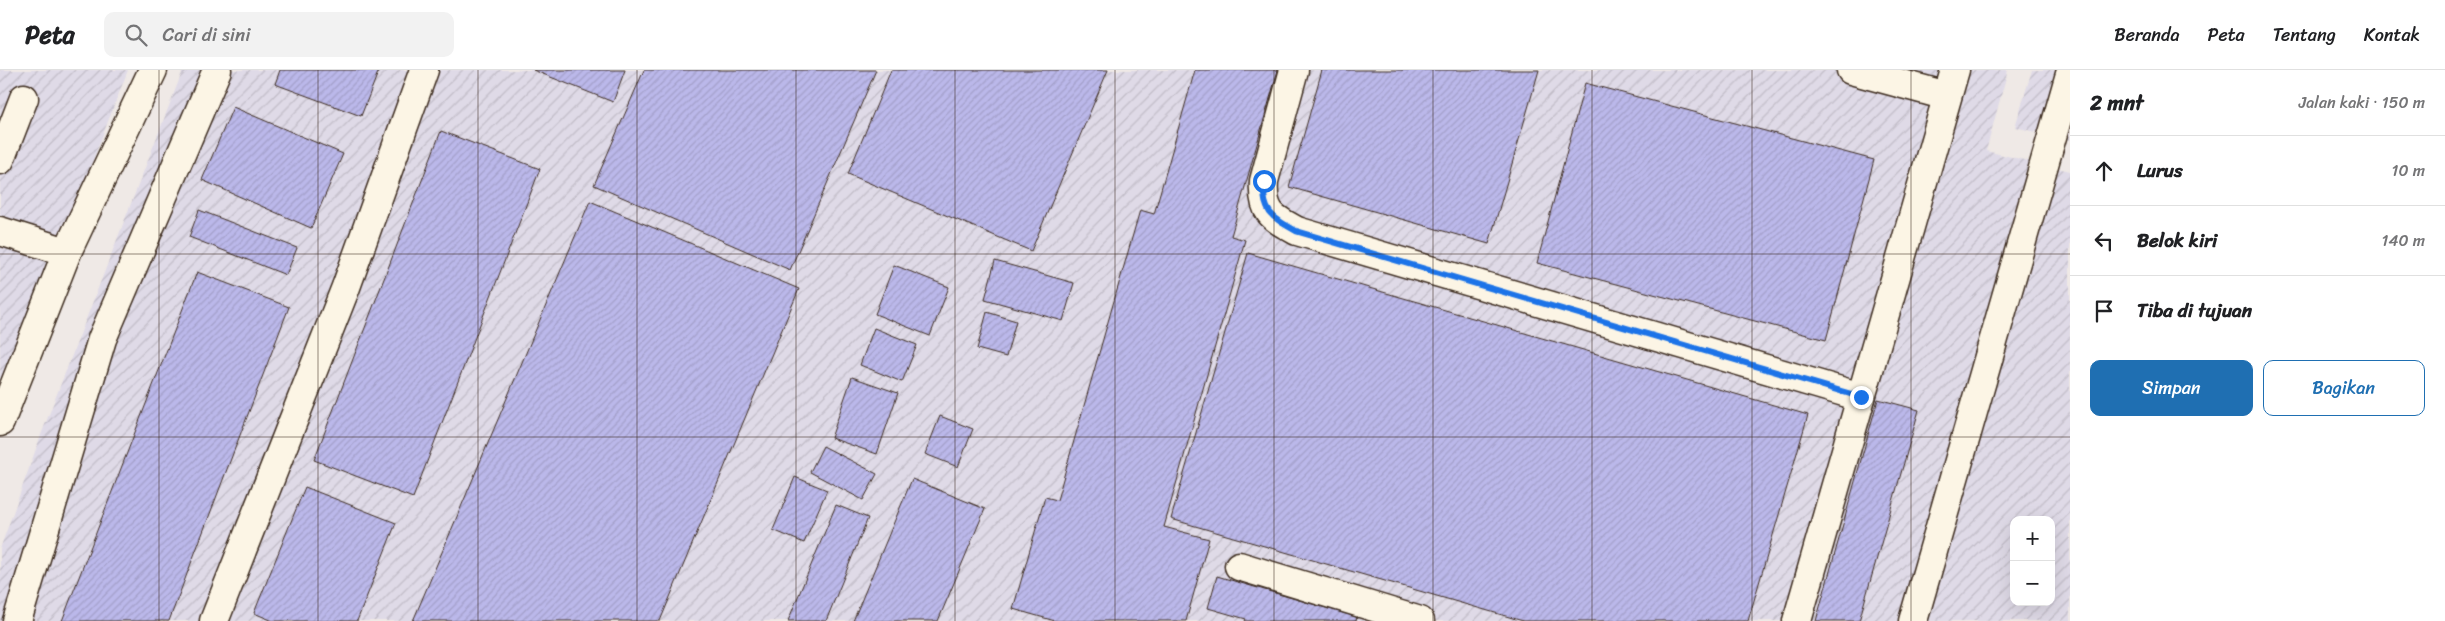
<!DOCTYPE html>
<html lang="id">
<meta charset="utf-8">
<style>
body{margin:0;font-family:Sriracha,sans-serif;background:#f2f2f2;color:#202124}
.controls{position:absolute;right:15px;bottom:15px;display:grid;overflow:hidden;border-radius:10px;box-shadow:0 5px 20px #0002}
.controls button{width:45px;height:45px;display:grid;place-items:center;padding:0;border:0;border-bottom:1px solid #e0e0e0;background:#fff;color:#202124;font:25px sans-serif}
.stop{position:absolute;width:15px;height:15px;margin:-11px;border:4px solid #1a73e8;border-radius:50%;background:#fff}
.stop.end{background:#1a73e8;border-color:#fff;box-shadow:0 1px 5px #0008}
.list{margin:0;padding:0;list-style:none}
h2{display:flex;justify-content:space-between;align-items:center;height:65px;margin:0;padding:0 20px;font-size:21px}
h2 small{font-size:16px;font-weight:400;color:#757577}
.list li{display:grid;grid-template-columns:32px 1fr auto;gap:15px;align-items:center;box-sizing:border-box;height:70px;padding:0 20px;border-top:1px solid #e0e0e0}
.list b{display:block;font-size:19px;white-space:nowrap}
.list em{font-size:16px;font-style:normal;color:#757577}
.actions{display:flex;gap:10px;padding:15px 20px}
.actions a{flex:1;padding:11px 0;border:1px solid #1f6fb2;border-radius:10px;text-align:center;font-size:18px;color:#1f6fb2}
.actions .main{background:#1f6fb2;color:#fff}
.icon{flex:none;width:28px;height:28px;fill:none;stroke:currentColor;stroke-width:2;stroke-linecap:round;stroke-linejoin:round}
.map{position:relative;flex:none;width:2070px;height:551px;overflow:hidden}
header{display:flex;align-items:center;gap:30px;box-sizing:border-box;height:70px;padding:0 25px;background:#fff;border-bottom:1px solid #e0e0e0}
header strong{font-size:24px}
nav{display:flex;gap:28px;margin-inline-start:auto;font-size:18px}
.search{width:350px;height:45px;background:#f2f2f2;display:flex;align-items:center;gap:12px;box-sizing:border-box;padding:0 18px;border-radius:10px;color:#757577;font-size:19px}
main{display:flex}
aside{flex:1;background:#fff}
.map>svg:first-child{display:block}
</style>
<header>
<strong>Peta</strong>
<div class="search"><svg class="icon" aria-label="search" viewBox="0 0 24 24"><circle cx="10" cy="10" r="6"/><path d="M15 15l6 6"/></svg>Cari di sini</div>
<nav><a>Beranda</a><a>Peta</a><a>Tentang</a><a>Kontak</a></nav>
</header>
<main>
<div class="map">
<svg width="2070" height="551" viewBox="0 0 2070 551">
<defs>
<pattern id="industrial-furrows" width="10" height="10" patternUnits="userSpaceOnUse" patternTransform="scale(1.25)"><rect width="10" height="10" fill="#dfdae7"/><path d="M-1 1l2-2M0 10L10 0M9 11l2-2" fill="none" stroke="#c0bbc6"/></pattern>
<pattern id="building-hatch" width="6" height="6" patternUnits="userSpaceOnUse" patternTransform="scale(1.25)"><rect width="6" height="6" fill="#bbb8ea"/><path d="M-1 1l2-2M0 6l6-6M5 7l2-2" fill="none" stroke="#a29ec8"/></pattern>
</defs>
<rect width="100%" height="100%" fill="#efe9e6"/>
<filter id="ink" filterUnits="userSpaceOnUse"><feTurbulence type="fractalNoise" baseFrequency=".02" numOctaves="2"/><feDisplacementMap in="SourceGraphic" scale="10" xChannelSelector="R" yChannelSelector="G"/><feConvolveMatrix kernelMatrix="1 2 1 2 8 2 1 2 1" color-interpolation-filters="sRGB"/></filter>
<g filter="url(#ink)">
<g fill="url(#industrial-furrows)" fill-rule="evenodd">
<path d="M0 0H128L0 330Z"/>
<path d="M183 0H2008L1986 81 2070 101V551H0V479L41 365ZM2014 450H2051V532H2014Z"/>
<path d="M2032 0H2070V70L2015 57Z"/>
</g>
<g fill="url(#building-hatch)" stroke="#3b2a1e">
<path d="M280 0H379L361 46 275 14Z"/>
<path d="M533 0H625L613 32Z"/>
<path d="M644 0H876L790 200 594 115Z"/>
<path d="M891 0H1108L1031 181 848 104Z"/>
<path d="M1195 0H1278L1231 166 1245 170 1164 457 1209 469 1186 551H1055L1013 539 1045 427 1057 430 1140 140 1154 144Z"/>
<path d="M1322 0H1539L1489 174 1289 117Z"/>
<path d="M1585 13 1874 90 1826 270 1537 193Z"/>
<path d="M233 37 343 84 311 158 202 110Z"/>
<path d="M441 61 540 99 413 428 314 390Z"/>
<path d="M590 131 799 219 660 551H413Z"/>
<path d="M199 140 297 178 286 205 189 167Z"/>
<path d="M1248 183 1808 345 1748 551H1523L1171 449Z"/>
<path d="M995 191 1074 213 1063 251 985 229Z"/>
<path d="M894 195 949 217 930 266 875 244Z"/>
<path d="M197 202 289 237 169 551H62Z"/>
<path d="M987 242 1016 251 1006 287 977 279Z"/>
<path d="M874 258 917 275 902 312 860 295Z"/>
<path d="M852 307 898 323 877 384 831 368Z"/>
<path d="M1878 329 1919 340 1859 551H1816Z"/>
<path d="M940 346 973 359 958 397 925 384Z"/>
<path d="M823 376 877 404 863 430 810 402Z"/>
<path d="M795 407 827 420 804 473 773 460Z"/>
<path d="M912 409 985 439 938 551H853Z"/>
<path d="M305 417 396 453 357 551H273L254 543Z"/>
<path d="M836 435 868 448 826 551H788Z"/>
<path d="M1217 506 1357 547 1356 551H1245L1246 549 1208 538Z"/>
</g>
<g fill="none" stroke-linecap="round" stroke-linejoin="round">
<g stroke="#3b2a1e" stroke-width="31">
<g id="minor">
<path d="M1294 0 1264 111C1262 142 1271 147 1297 161L1861 327"/>
<path d="M1851 0 1947 26"/>
<path d="M0 90 24 28"/>
<path d="M0 161 67 182"/>
<path d="M0 352 67 182 153 0"/>
<path d="M1239 496 1420 551"/>
<path d="M17 551 102 269 217 0"/>
<path d="M214 551 346 217 424 0"/>
<path d="M1797 551 1955 0"/>
<path d="M1913 551 2070 4"/>
</g>
</g>
<use href="#minor" stroke="#fcf5e5" stroke-width="28"/>
</g>
</g>
<g fill="none" stroke-linecap="round" stroke-linejoin="round" filter="url(#ink)">
<path stroke="#1a73e8" stroke-width="6" d="M1264 111C1262 142 1271 147 1296 161L1861 327"/>
</g>
<path fill="none" stroke="#3b2a1e" stroke-width="1" stroke-opacity="0.55" d="M159 0V551M318 0V551M478 0V551M637 0V551M796 0V551M955 0V551M1115 0V551M1274 0V551M1433 0V551M1592 0V551M1752 0V551M1911 0V551M0 184H2070M0 367H2070"/>
</svg>
<div class="controls">
<button>+</button>
<button>−</button>
</div>
<div class="stop" style="left:1264px;top:111px"></div>
<div class="stop end" style="left:1861px;top:327px"></div>
</div>
<aside>
<h2>2 mnt<small>Jalan kaki · 150 m</small></h2>
<ul class="list">
<li><svg class="icon" aria-label="ahead" viewBox="0 0 24 24"><path d="M12 20V5M6 11l6-6 6 6"/></svg><div><b>Lurus</b></div><em>10 m</em></li>
<li><svg class="icon" aria-label="left" viewBox="0 0 24 24"><path d="M17 20v-9H6M10 6l-5 5 5 5"/></svg><div><b>Belok kiri</b></div><em>140 m</em></li>
<li><svg class="icon" aria-label="arrive" viewBox="0 0 24 24"><path d="M6 21V4h12l-3 4 3 4H6"/></svg><div><b>Tiba di tujuan</b></div></li>
</ul>
<div class="actions"><a class="main">Simpan</a><a>Bagikan</a></div>
</aside>
</main>
